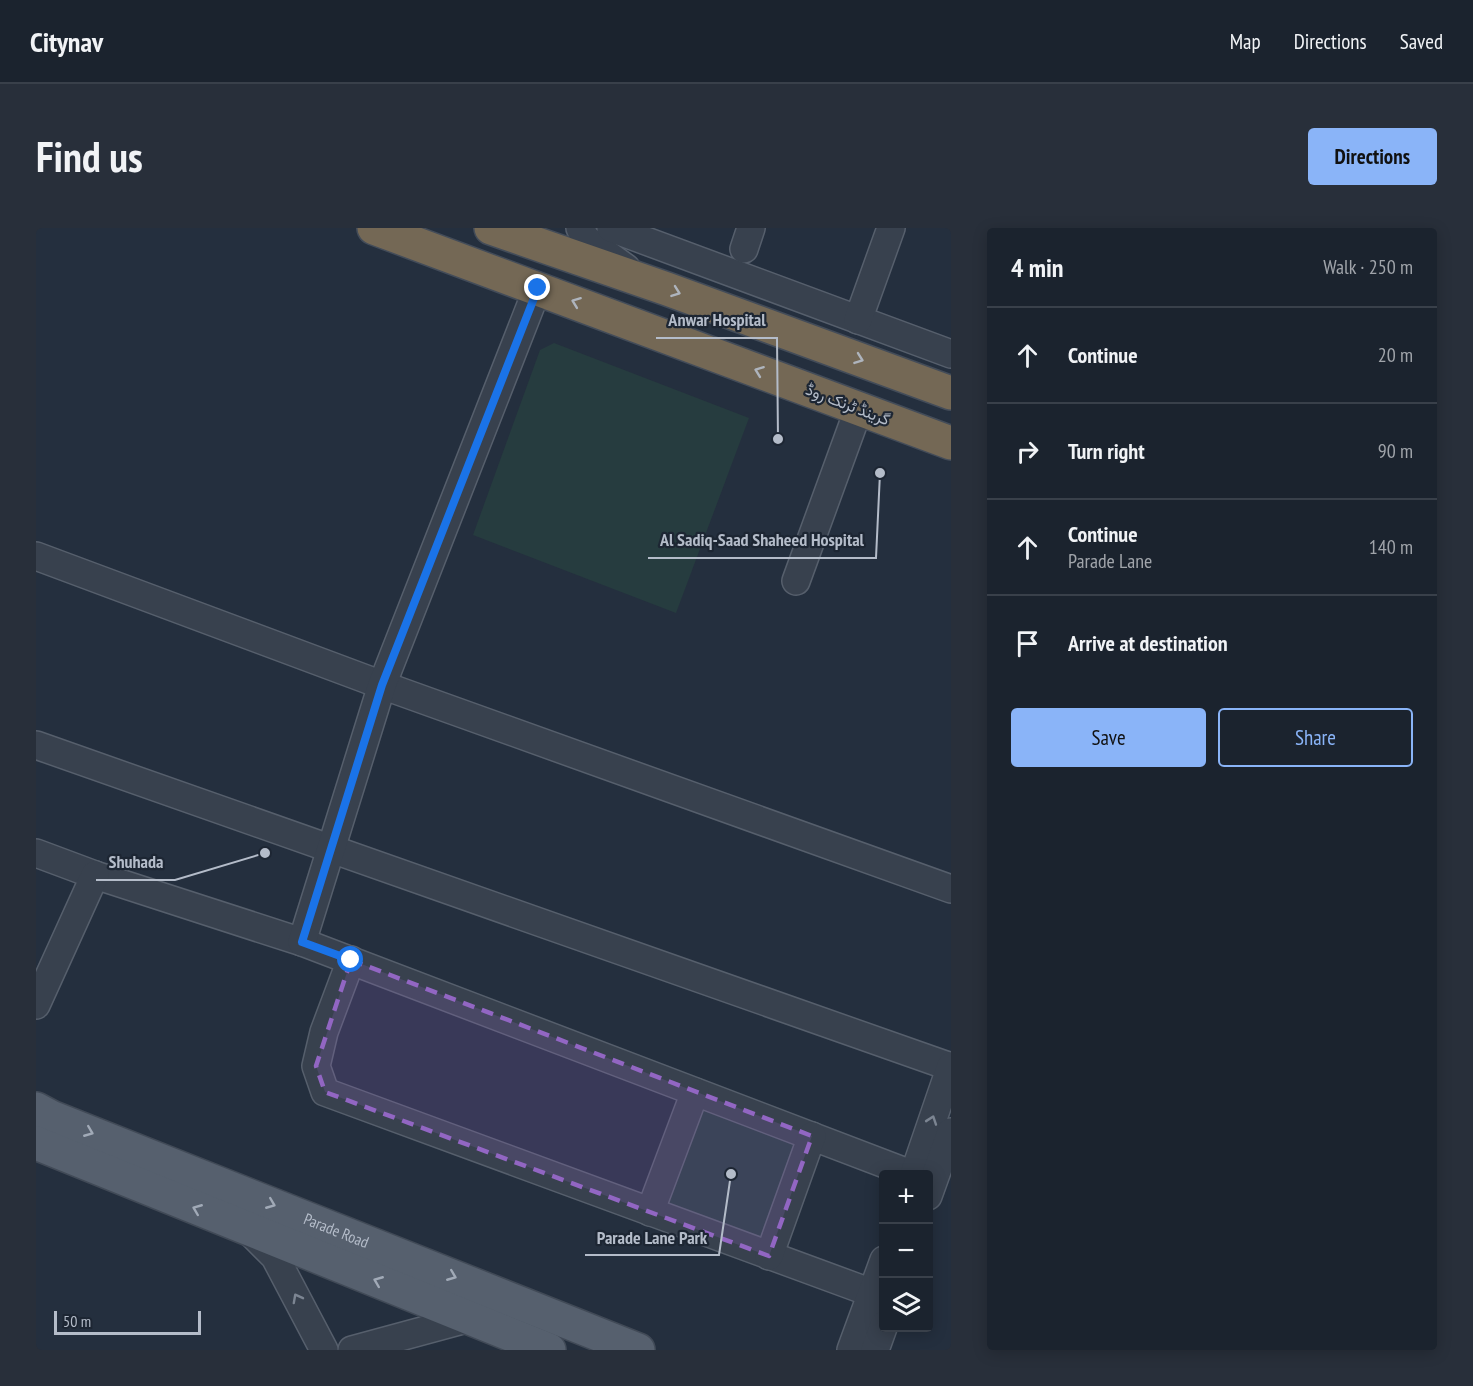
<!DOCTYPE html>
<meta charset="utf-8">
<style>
body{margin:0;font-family:"PT Sans Narrow",Vazirmatn,sans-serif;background:#282f3a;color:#f1f3f6}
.controls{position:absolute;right:18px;bottom:18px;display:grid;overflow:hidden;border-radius:6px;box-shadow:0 3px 15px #0003}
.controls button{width:54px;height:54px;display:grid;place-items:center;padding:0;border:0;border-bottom:2px solid #39404a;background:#1b232e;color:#f1f3f6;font:30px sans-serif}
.scale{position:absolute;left:18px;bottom:15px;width:147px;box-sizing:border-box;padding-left:6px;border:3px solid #b4bcc9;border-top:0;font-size:16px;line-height:21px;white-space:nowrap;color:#b4bcc9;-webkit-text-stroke:4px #1d2633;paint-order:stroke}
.stop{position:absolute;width:18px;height:18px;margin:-14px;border:4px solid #1a73e8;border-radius:50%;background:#fff}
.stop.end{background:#1a73e8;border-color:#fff;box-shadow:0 2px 6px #0008}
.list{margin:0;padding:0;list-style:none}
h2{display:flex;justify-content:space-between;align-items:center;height:78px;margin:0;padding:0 24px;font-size:26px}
h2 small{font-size:20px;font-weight:400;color:#a0a4aa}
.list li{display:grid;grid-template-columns:39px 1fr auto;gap:18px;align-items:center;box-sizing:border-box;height:96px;padding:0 24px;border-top:2px solid #39404a}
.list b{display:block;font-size:22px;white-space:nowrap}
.list p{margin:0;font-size:20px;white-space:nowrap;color:#a0a4aa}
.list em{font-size:20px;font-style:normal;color:#a0a4aa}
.actions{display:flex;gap:12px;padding:18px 24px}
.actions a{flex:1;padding:14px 0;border:2px solid #8ab4f8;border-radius:6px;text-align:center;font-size:21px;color:#8ab4f8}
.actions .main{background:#8ab4f8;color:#111}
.icon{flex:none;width:33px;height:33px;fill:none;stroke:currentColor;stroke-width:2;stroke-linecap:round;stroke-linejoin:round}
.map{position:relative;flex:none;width:915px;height:1122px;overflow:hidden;border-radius:6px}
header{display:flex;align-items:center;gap:36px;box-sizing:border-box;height:84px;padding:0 30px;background:#1b232e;border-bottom:2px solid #39404a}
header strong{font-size:28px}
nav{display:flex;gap:33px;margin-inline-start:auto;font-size:21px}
.intro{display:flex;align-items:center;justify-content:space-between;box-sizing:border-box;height:144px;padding:0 36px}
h1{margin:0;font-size:42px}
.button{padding:15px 27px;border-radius:6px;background:#8ab4f8;color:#111;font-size:21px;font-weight:700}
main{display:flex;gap:36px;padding:0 36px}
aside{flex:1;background:#1b232e;border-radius:6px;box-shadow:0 3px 15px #0003}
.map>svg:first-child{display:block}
</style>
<header>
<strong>Citynav</strong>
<nav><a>Map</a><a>Directions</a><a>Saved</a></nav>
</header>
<div class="intro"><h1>Find us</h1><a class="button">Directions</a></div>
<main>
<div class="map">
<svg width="915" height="1122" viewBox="0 0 915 1122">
<rect width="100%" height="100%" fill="#242f3e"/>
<g fill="#263c3f">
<path d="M518 115 713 190 640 385 437 307 504 122Z"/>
<path d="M659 864 776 908 733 1028 614 984Z"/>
</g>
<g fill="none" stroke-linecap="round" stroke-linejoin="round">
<g stroke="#565f6c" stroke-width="30">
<g id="minor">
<path d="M544 0 550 11 590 40"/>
<path d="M575 0 915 126"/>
<path d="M708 21 715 0"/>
<path d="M822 92 855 0"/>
<path d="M0 328 346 457 915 661"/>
<path d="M760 353 823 180"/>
<path d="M0 517 915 839"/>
<path d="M0 625 59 647 266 714 875 946"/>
<path d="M266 714 346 457 502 59"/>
<path d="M315 732 288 804 280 838 289 864 836 1065"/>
<path d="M0 777 59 647"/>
<path d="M878 946 915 838"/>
<path d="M892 968 915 904"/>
<path d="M614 984 659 864"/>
<path d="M215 1005 239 1029 288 1122"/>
<path d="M733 1028 776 908"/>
<path d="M316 1122 434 1090"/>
<path d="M815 1122 848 1032"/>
<path d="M839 1122 848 1097"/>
</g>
</g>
<g stroke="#414a57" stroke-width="36">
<g id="major">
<path id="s1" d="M0 881 15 889 602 1122"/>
<path d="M0 915 513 1122"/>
</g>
</g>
<g stroke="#434c59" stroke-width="36">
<g id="highway">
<path d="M338 0 915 215"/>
<path d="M455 0 631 61 915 165"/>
</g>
</g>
<use href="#minor" stroke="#38414e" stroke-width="27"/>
<use href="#major" stroke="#56606e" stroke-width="33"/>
<use href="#highway" stroke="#746855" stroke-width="33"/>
</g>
<defs><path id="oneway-chevron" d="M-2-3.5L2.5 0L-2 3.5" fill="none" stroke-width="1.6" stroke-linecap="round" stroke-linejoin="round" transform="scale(1.5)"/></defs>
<g stroke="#aeb4bd">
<use href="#oneway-chevron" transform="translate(640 64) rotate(20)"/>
<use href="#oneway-chevron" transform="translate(540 74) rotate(-159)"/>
<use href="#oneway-chevron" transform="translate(823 131) rotate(20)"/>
<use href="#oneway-chevron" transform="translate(723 143) rotate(-159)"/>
</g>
<g stroke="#7c8592">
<use href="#oneway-chevron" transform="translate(896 892) rotate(-71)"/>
<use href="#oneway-chevron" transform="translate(261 1070) rotate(-118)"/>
</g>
<g stroke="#a1aab7">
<use href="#oneway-chevron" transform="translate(53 904) rotate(22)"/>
<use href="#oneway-chevron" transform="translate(235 976) rotate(22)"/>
<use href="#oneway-chevron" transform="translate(161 981) rotate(-158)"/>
<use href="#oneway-chevron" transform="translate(416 1048) rotate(22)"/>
<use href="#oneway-chevron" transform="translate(342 1053) rotate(-158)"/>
</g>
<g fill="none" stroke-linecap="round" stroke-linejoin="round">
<path stroke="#1a73e8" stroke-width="8" d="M315 732 266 714 346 457 502 60"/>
</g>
<path fill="#9266c3" fill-opacity="0.2" stroke="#9266c3" stroke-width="4.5" stroke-dasharray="12 8" stroke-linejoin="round" d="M315 732 776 908 733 1028 289 864 280 838Z"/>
<g text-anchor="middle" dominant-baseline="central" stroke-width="4.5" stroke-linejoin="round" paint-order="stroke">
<g font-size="16" fill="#b4bcc9" stroke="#1d2633">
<text transform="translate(812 176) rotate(21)">گرینڈ ٹرنک روڈ</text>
<text stroke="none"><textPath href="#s1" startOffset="324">Parade Road</textPath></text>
</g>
</g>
<path fill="none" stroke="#b4bcc9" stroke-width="2" d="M742 211L741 110H620M844 245L840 330H612M229 625L139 652H60M695 946L683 1027H549"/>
<g fill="#b4bcc9" stroke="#1d2633" stroke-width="2">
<circle cx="742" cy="211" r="6"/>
<circle cx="844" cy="245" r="6"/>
<circle cx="229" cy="625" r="6"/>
<circle cx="695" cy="946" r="6"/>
</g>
<g font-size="18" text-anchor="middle" font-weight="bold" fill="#b4bcc9" stroke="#1d2633" stroke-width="4.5" stroke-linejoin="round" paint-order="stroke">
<text x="681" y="98">Anwar Hospital</text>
<text x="726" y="318">Al Sadiq-Saad Shaheed Hospital</text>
<text x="100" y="640">Shuhada</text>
<text x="616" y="1016">Parade Lane Park</text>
</g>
</svg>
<div class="controls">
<button>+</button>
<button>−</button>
<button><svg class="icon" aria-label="layers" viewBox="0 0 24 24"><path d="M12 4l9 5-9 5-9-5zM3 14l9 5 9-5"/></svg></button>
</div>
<div class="scale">50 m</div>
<div class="stop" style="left:315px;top:732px"></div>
<div class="stop end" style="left:502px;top:60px"></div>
</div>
<aside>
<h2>4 min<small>Walk · 250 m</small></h2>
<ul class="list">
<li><svg class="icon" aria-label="ahead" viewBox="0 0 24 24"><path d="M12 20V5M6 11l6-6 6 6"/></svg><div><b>Continue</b></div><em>20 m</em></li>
<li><svg class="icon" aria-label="right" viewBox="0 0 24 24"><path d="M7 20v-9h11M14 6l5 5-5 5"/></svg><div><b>Turn right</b></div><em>90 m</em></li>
<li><svg class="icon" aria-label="ahead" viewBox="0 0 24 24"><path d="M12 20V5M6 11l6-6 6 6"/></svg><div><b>Continue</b><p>Parade Lane</p></div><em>140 m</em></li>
<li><svg class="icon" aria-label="arrive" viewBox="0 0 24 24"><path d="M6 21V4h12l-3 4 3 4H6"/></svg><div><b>Arrive at destination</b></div></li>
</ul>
<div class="actions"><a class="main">Save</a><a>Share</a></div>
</aside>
</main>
